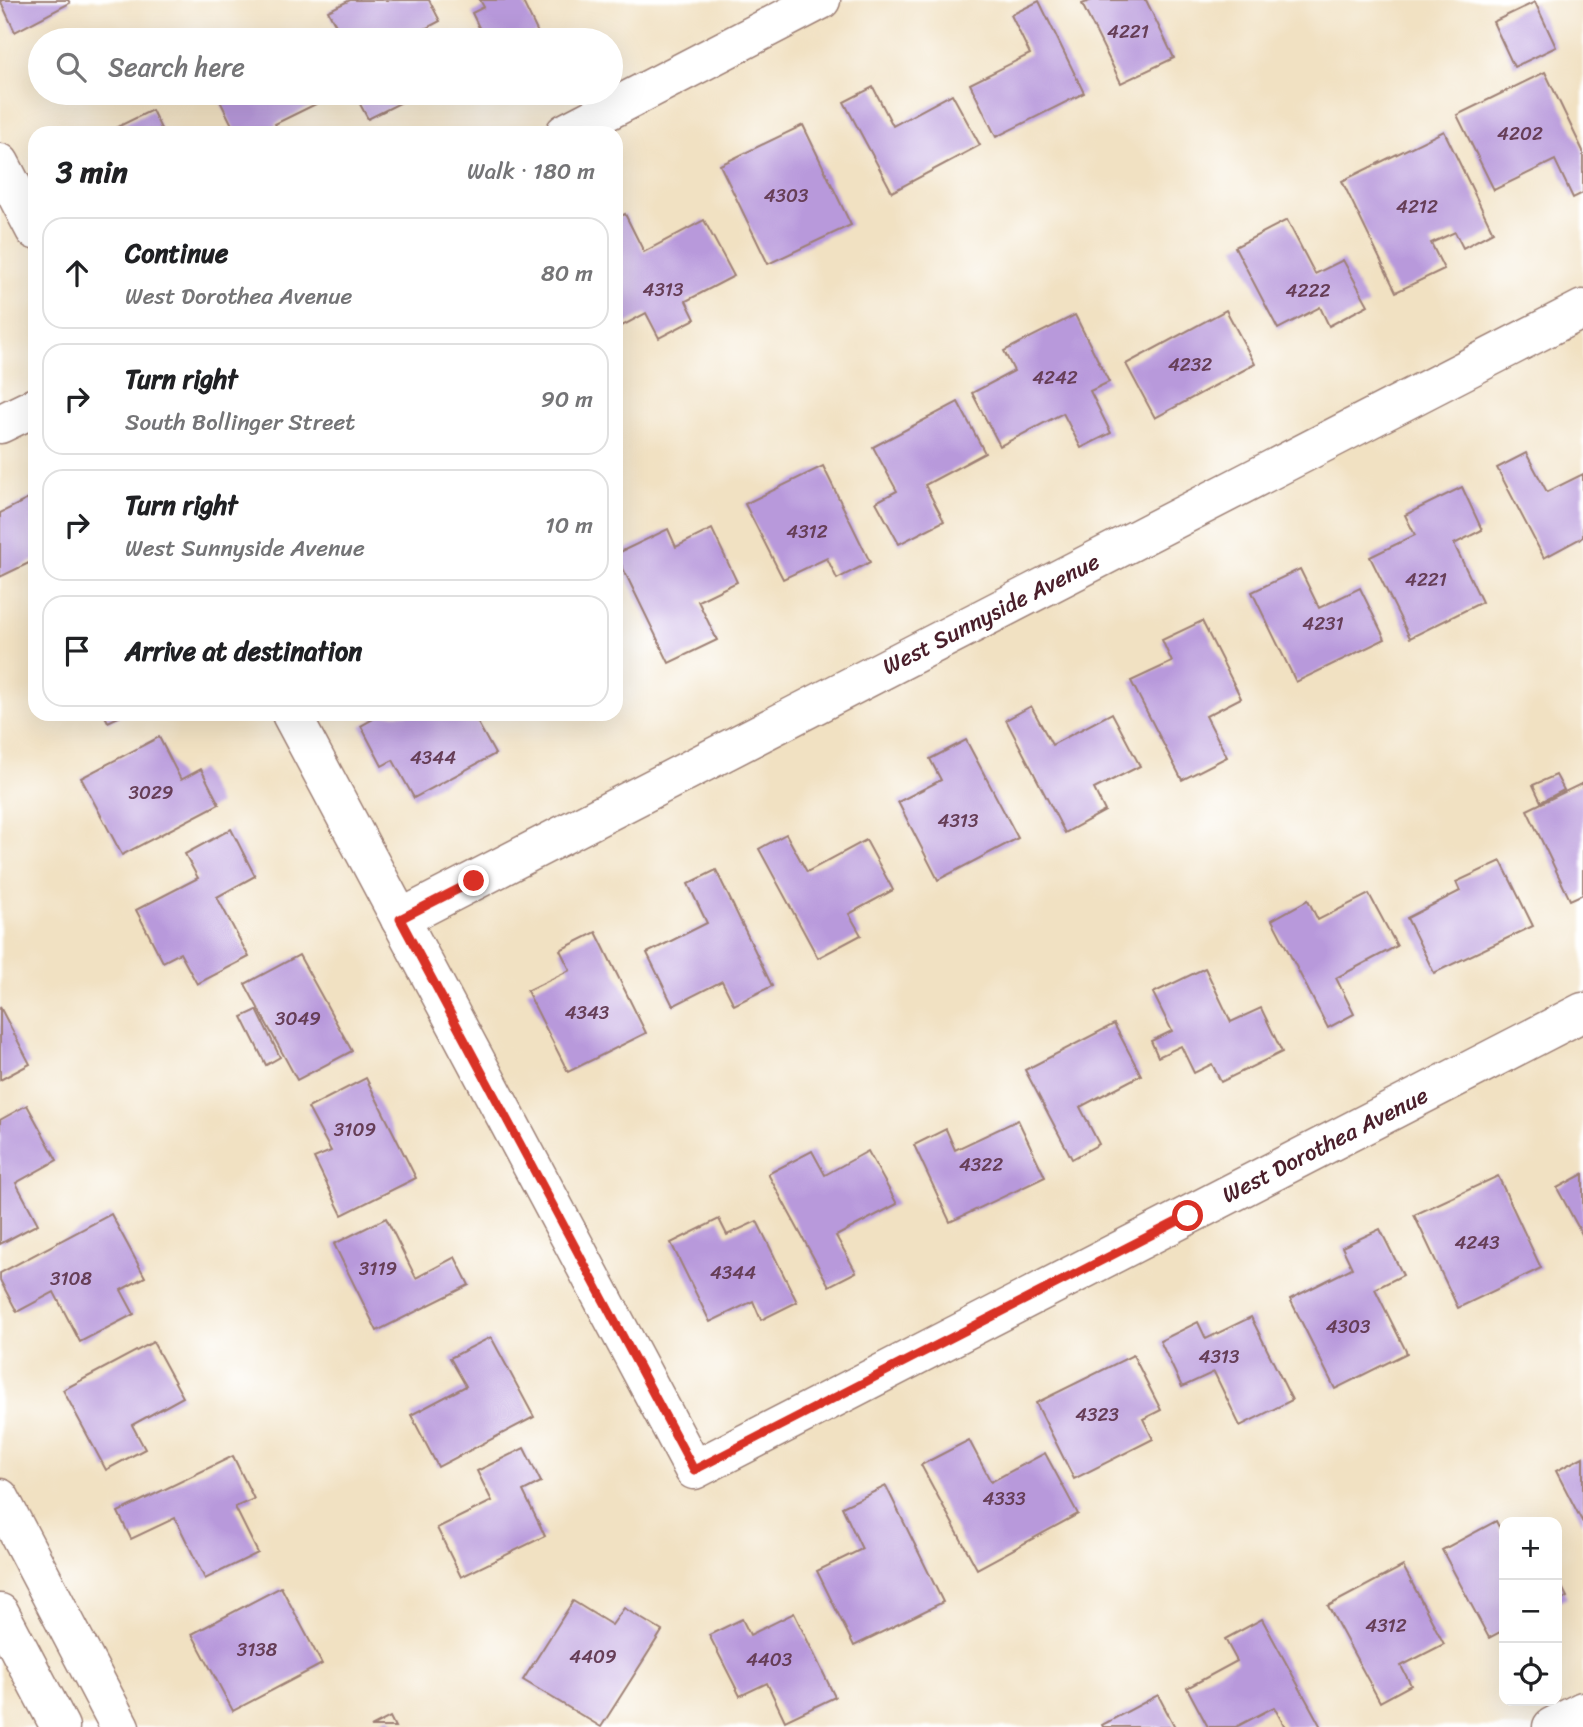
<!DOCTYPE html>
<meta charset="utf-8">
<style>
body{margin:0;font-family:Sriracha,sans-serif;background:#f2f2f2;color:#202124}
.controls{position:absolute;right:21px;bottom:21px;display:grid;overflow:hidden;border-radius:14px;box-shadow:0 7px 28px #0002}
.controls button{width:63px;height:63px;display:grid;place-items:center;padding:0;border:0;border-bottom:2px solid #e0e0e0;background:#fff;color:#202124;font:35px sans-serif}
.stop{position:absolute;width:21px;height:21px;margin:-16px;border:5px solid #d93025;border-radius:50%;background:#fff}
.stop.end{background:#d93025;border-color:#fff;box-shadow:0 2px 7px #0008}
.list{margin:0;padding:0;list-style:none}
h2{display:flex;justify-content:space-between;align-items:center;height:91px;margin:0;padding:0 28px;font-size:30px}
h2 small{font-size:23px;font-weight:400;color:#757577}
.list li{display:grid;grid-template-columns:46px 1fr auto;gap:21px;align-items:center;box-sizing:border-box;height:112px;margin:0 14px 14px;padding:0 14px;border:2px solid #e0e0e0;border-radius:21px}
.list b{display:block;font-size:26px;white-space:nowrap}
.list p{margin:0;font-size:23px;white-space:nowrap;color:#757577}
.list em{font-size:23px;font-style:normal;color:#757577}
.icon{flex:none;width:38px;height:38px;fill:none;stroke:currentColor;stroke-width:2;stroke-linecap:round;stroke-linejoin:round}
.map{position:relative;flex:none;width:1583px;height:1727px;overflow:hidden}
.search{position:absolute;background:#fff;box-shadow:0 7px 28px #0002;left:28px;top:28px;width:595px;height:77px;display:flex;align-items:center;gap:18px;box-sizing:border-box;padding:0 24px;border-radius:38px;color:#757577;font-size:26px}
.panel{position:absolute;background:#fff;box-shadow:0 7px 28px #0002;left:28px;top:126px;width:595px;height:595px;border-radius:21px}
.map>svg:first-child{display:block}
</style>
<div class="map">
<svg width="1583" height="1727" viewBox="0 0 1583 1727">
<rect width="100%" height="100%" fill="#fff"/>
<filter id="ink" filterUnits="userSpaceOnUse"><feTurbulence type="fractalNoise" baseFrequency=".0143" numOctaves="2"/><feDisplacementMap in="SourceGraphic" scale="14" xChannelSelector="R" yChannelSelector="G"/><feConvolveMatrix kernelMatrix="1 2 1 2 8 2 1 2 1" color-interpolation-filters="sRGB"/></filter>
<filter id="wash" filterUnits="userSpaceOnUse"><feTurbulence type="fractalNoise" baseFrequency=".00686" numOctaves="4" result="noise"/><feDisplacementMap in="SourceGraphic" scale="28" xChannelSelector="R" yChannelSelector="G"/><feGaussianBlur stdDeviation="1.57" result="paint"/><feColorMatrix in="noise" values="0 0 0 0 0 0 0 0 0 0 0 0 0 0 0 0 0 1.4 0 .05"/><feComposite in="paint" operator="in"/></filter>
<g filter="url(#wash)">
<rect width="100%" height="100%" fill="#f1e1c2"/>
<g id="blocks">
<g fill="#b899db">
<path d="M0 0H68L70 3 15 32Z"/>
<path d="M350 0H429L440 21 404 40H344L328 11Z"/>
<path d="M480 0H522L538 33 523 40H485L472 13 484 7Z"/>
<path d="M1092 0H1146L1174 58 1121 83 1082 4Z"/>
<path d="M1039 1 1084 93 996 137 970 84 1030 54 1011 15Z"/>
<path d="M1535 2 1556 47 1514 67 1493 22Z"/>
<path d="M1545 72 1583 151V193L1573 198 1555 160 1494 190 1457 115Z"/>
<path d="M873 87 893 126 952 94 980 145 892 192 844 102Z"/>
<path d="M216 93H321L324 100 275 124 280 133H236Z"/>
<path d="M354 93H413L414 96 368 119Z"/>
<path d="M152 110 163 133H105Z"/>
<path d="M803 125 851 225 768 264 720 165Z"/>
<path d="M1444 131 1493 232 1463 248 1455 232 1431 243 1444 269 1396 292 1342 181Z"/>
<path d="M625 214 644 252 704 220 734 276 686 301 695 319 659 338 646 313 622 326 616 315V219Z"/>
<path d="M1287 220 1315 274 1343 260 1368 305 1329 326 1320 307 1278 329 1235 247Z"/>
<path d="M1226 310 1255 364 1155 418 1126 364Z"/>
<path d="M1075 315 1109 382 1090 391 1111 433 1081 448 1063 413 1000 446 972 393 1014 371 1004 351Z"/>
<path d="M958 402 985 453 925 485 944 521 899 544 876 502 897 491 873 447Z"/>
<path d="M1526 453 1547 492 1583 474V537L1544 558 1497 468Z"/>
<path d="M823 466 870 562 837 579 827 558 783 579 745 504Z"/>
<path d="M1462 487 1482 530 1454 544 1482 602 1410 638 1370 557 1415 535 1405 515Z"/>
<path d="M32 497 35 503V560L0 577V513Z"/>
<path d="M668 529 676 547 712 529 737 582 698 601 717 640 669 663 616 554Z"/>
<path d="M1300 569 1319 608 1360 588 1385 639 1296 682 1252 592Z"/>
<path d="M1202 621 1241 698 1206 716 1227 757 1182 780 1131 681 1172 662 1162 640Z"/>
<path d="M1031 706 1052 745 1112 713 1140 766 1094 789 1105 811 1065 833 1006 720Z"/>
<path d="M104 714H125L108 722Z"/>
<path d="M371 714H473L495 754 414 798 393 760 382 766 361 726 373 719Z"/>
<path d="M159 737 181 780 201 769 219 804 122 855 81 778Z"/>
<path d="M966 740 1018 838 938 880 898 802 941 780 930 759Z"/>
<path d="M1556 775 1564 790 1541 802 1533 785Z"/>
<path d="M1583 783V894L1570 900 1527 810Z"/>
<path d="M231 829 255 876 217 897 249 957 197 984 180 953 163 962 136 910 198 878 185 854Z"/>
<path d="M786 834 807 872 866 840 893 890 849 914 861 935 818 958 759 849Z"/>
<path d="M1501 861 1533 926 1434 973 1407 918 1460 891 1456 882Z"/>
<path d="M716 870 772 986 734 1005 722 981 673 1006 647 953 707 923 688 884Z"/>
<path d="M1369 894 1397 946 1336 978 1354 1014 1328 1028 1272 920 1308 900 1318 920Z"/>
<path d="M596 932 646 1033 568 1072 527 991 570 970 560 950Z"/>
<path d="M299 955 352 1051 297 1080 245 984Z"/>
<path d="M1205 968 1231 1022 1261 1008 1282 1052 1221 1082 1212 1064 1194 1073 1181 1046 1158 1057 1151 1041 1172 1031 1153 993Z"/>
<path d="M0 1007 30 1064 0 1080Z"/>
<path d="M257 1010 280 1057 266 1065 242 1017Z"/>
<path d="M1114 1024 1141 1075 1080 1107 1099 1144 1072 1159 1025 1070Z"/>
<path d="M366 1078 416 1178 342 1215 314 1158 331 1151 308 1108Z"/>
<path d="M27 1105 57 1160 16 1183 38 1224 0 1244V1120Z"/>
<path d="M1018 1120 1045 1177 950 1222 914 1145 946 1129 955 1150Z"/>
<path d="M812 1151 825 1175 868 1151 897 1204 836 1236 856 1272 829 1286 768 1174Z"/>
<path d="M1583 1174V1236L1557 1188Z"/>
<path d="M1498 1176 1541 1268 1458 1308 1414 1215Z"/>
<path d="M111 1214 145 1277 121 1290 134 1314 80 1342 54 1292 17 1312 0 1280V1273Z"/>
<path d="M386 1218 416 1278 455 1257 469 1285 377 1331 334 1244Z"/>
<path d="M719 1219 727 1235 757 1221 797 1302 761 1320 753 1301 710 1322 671 1243Z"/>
<path d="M1380 1229 1403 1275 1375 1289 1407 1353 1335 1389 1290 1299 1352 1268 1342 1247Z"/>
<path d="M1251 1317 1292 1400 1240 1426 1214 1372 1182 1387 1160 1341 1198 1322 1206 1339Z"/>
<path d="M491 1337 534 1417 438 1467 411 1415 466 1386 450 1358Z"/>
<path d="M153 1342 183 1397 132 1425 145 1449 106 1470 63 1390Z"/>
<path d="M1133 1355 1161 1410 1143 1419 1153 1439 1074 1479 1036 1403Z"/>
<path d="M969 1440 991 1482 1045 1453 1078 1514 977 1569 921 1465Z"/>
<path d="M524 1448 541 1482 523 1491 545 1536 461 1577 437 1528 492 1501 477 1471Z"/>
<path d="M233 1456 254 1499 235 1507 258 1553 205 1579 175 1518 131 1539 118 1512Z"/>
<path d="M1583 1457V1523L1556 1471Z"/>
<path d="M886 1486 943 1602 854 1646 817 1571 862 1549 842 1507Z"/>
<path d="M1496 1521 1504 1537V1630L1489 1638 1442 1550Z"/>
<path d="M1403 1566 1444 1644 1401 1666 1411 1685 1380 1702 1328 1606Z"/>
<path d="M1557 1577 1567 1597 1557 1602Z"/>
<path d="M281 1587 322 1664 233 1711 192 1634Z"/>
<path d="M573 1601 612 1625 624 1608 662 1631 601 1727 523 1680Z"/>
<path d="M794 1613 835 1697 785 1721 767 1683 740 1696 709 1635 742 1619 750 1635Z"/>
<path d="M1262 1619 1321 1727H1285L1274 1707 1236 1727H1208L1187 1688 1237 1661 1225 1639Z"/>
<path d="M1158 1695 1175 1727H1103L1102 1725Z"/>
<path d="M390 1717 395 1727H371Z"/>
</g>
</g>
</g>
<g filter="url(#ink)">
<use href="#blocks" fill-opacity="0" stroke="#9e8076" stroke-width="2"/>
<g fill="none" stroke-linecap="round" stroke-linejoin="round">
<g stroke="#9e8076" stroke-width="41">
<g id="street">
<path d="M565 133 821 0"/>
<path d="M0 163 35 230"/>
<path d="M0 424 35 407"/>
<path d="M291 714 694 1470 1583 1012"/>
<path d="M400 919 1583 309"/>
<path d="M1552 1727 1583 1711"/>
</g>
</g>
<g stroke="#9e8076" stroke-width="41">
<g id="secondary">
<path d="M0 1498 120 1727"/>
<path d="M0 1613 60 1727"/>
</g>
</g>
<use href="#street" stroke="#fff" stroke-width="38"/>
<use href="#secondary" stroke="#fff" stroke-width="38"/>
</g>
</g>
<g fill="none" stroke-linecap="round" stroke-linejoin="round" filter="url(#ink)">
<path stroke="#d93025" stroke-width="9" d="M474 881 400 919 694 1470 1188 1216"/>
</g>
<g text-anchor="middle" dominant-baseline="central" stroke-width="7" stroke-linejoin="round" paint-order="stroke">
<g font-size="19" fill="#663e57">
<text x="1128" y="31">4221</text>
<text x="1520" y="133">4202</text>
<text x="786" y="195">4303</text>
<text x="1417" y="206">4212</text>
<text x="663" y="289">4313</text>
<text x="1308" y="290">4222</text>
<text x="1190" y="364">4232</text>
<text x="1055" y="377">4242</text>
<text x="807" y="531">4312</text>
<text x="1426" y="579">4221</text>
<text x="1323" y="623">4231</text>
<text x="433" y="757">4344</text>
<text x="151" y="792">3029</text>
<text x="958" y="820">4313</text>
<text x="587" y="1012">4343</text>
<text x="298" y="1018">3049</text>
<text x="355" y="1129">3109</text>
<text x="981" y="1164">4322</text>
<text x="1477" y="1242">4243</text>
<text x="378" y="1268">3119</text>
<text x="733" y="1272">4344</text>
<text x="71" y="1278">3108</text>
<text x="1348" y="1326">4303</text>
<text x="1219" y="1356">4313</text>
<text x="1097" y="1414">4323</text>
<text x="1004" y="1498">4333</text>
<text x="1386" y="1625">4312</text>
<text x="257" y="1649">3138</text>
<text x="593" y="1656">4409</text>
<text x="769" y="1659">4403</text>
</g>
<g font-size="23" fill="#4a1f2b" stroke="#fff">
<text transform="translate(991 614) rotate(-27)">West Sunnyside Avenue</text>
<text transform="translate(1325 1145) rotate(-27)">West Dorothea Avenue</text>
</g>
</g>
</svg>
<div class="controls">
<button>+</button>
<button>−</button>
<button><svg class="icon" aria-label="locate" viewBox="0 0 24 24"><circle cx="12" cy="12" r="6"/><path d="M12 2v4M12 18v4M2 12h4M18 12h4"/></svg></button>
</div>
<div class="stop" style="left:1188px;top:1216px"></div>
<div class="stop end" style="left:474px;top:881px"></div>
<div class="search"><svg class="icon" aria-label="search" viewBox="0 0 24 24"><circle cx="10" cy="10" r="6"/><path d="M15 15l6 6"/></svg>Search here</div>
<section class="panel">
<h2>3 min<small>Walk · 180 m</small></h2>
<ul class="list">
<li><svg class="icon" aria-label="ahead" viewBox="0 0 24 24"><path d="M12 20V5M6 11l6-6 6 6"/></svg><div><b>Continue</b><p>West Dorothea Avenue</p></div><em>80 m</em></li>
<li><svg class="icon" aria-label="right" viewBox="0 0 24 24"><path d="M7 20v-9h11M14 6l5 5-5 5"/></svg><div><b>Turn right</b><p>South Bollinger Street</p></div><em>90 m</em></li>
<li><svg class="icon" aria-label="right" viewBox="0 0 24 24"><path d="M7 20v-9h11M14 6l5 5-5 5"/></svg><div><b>Turn right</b><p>West Sunnyside Avenue</p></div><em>10 m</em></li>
<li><svg class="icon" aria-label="arrive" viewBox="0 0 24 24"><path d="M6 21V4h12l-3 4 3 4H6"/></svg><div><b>Arrive at destination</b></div></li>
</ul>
</section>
</div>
